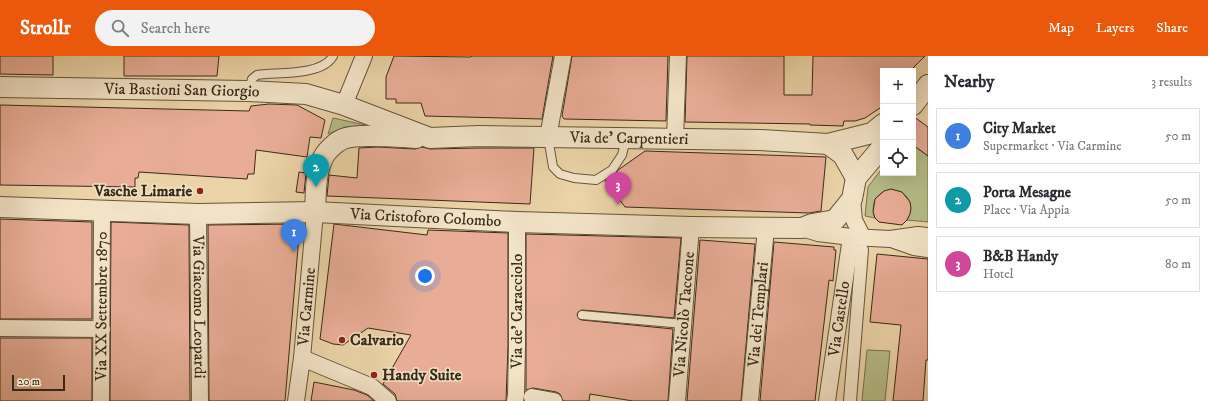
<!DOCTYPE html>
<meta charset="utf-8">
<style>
body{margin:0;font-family:"IM FELL DW Pica",serif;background:#f2f2f3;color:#2b2b33}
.controls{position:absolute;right:12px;top:12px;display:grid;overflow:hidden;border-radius:0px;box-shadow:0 4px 16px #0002}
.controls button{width:36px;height:36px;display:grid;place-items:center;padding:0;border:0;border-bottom:1px solid #e1e1e2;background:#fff;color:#2b2b33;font:20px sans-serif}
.scale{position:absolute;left:12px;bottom:10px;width:53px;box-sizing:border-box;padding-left:4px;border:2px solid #382a19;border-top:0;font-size:11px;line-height:14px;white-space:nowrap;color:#382a19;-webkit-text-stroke:3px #f2e2c6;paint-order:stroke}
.you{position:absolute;left:425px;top:220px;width:14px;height:14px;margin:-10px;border:3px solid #fff;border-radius:50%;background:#1a73e8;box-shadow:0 0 0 6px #1a73e833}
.badge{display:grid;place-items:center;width:26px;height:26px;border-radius:50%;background:#ea580c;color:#fff;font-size:13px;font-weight:700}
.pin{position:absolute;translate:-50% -33px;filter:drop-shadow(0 1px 2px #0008)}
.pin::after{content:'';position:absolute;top:21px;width:14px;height:12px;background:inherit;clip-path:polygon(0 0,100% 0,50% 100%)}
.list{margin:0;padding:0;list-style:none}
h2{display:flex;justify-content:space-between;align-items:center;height:52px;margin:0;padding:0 16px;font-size:17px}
h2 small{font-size:13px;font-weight:400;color:#7c7c81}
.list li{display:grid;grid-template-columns:26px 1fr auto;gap:12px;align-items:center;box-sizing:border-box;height:56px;margin:0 8px 8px;padding:0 8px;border:1px solid #e1e1e2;border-radius:0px}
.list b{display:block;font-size:15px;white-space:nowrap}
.list p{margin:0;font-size:13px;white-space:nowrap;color:#7c7c81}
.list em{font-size:13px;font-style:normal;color:#7c7c81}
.icon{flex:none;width:22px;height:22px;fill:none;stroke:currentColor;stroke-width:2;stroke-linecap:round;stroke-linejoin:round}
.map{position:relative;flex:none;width:928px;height:345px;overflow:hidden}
header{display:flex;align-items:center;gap:24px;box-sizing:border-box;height:56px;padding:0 20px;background:#ea580c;color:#fff}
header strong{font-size:19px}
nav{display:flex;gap:22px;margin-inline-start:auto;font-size:14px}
.search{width:280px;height:36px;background:#f2f2f3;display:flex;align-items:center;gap:10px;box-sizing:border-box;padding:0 14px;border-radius:22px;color:#7c7c81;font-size:15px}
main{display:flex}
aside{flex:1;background:#fff}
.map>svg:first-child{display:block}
</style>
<header>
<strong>Strollr</strong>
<div class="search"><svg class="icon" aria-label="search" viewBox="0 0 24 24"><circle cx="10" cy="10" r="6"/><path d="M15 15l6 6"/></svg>Search here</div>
<nav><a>Map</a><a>Layers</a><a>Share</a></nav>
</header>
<main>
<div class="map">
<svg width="928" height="345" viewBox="0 0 928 345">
<rect width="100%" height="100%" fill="#ebd3a7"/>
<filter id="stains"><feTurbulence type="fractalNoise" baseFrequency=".005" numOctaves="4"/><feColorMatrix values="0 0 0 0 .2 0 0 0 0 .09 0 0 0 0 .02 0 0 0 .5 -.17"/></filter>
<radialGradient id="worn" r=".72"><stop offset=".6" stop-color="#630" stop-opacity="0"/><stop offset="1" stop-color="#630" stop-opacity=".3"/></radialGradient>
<g fill="#b6bc88" stroke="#777350">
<path d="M333 62 379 72 345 71 328 78Z"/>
<path d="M913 89 928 100V166L907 164C926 127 862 123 875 162L865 160 868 131 883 111V117H913Z"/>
<path d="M867 294 890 295 885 345H862Z"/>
</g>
<g fill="#e9ad97" stroke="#382a19">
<path d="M0 0H53V19L0 18Z"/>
<path d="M124 0H219L217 20H124Z"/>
<path d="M394 0 471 1 472 0H553L542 63 425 60 421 47H396V43H386V21Z"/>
<path d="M572 0H668L666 65 564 63 562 60Z"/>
<path d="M687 0H784V39H812L813 0H925L910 15H883V50L865 62 855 65H844L843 70 810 69V68L685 66Z"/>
<path d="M269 48 297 49 325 64 321 82 310 81 307 101 256 94 254 118H248L247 123 139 116 138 122H135V131L0 129V49L249 55 251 50Z"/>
<path d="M913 60 928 71V100L913 89Z"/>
<path d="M378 91 415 93 422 91 430 93 479 92H534L530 148 327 140 329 119 357 122 359 92Z"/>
<path d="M645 95 826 101 821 155 809 157 625 151 605 125 615 119 618 114Z"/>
<path d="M299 116 306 117 304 137 296 136Z"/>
<path d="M891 133 902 136 910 146 911 152 910 158 907 164 902 169 879 166 875 162 873 156 875 143 884 135Z"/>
<path d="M0 163 92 166V263H0Z"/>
<path d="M111 166 189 169 190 345H110Z"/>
<path d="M300 168 285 345H209L208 169Z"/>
<path d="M334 168 427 179 428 174 508 177V290L506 345H397L395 338 383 328 411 279 368 272 343 289 333 288 320 283Z"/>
<path d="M526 178 681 182 674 262 582 254 578 256 577 259 579 263 582 264 673 273 668 345H633L590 338 589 345H563L560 338 556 336 533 332 526 334Z"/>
<path d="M700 184 755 188 741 345H687Z"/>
<path d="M774 186 834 191V194H836L833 225 829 224 815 345H760Z"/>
<path d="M877 198 928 203V304H926L923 345H893L901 269 870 266Z"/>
<rect x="0" y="282" width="92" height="63"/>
<path d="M314 326 354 334 367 339 374 345H311Z"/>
</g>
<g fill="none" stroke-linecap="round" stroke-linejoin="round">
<g stroke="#65543c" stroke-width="10">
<g id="service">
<path d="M249 34 252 23 257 19C278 16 322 20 333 0"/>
<path d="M548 81 553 111 560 118 574 122 596 124 612 114 622 99 626 83"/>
<path d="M582 259 683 268"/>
</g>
</g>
<g stroke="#65543c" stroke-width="14">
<path id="pedestrian" d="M850 345 862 194"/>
</g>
<g stroke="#65543c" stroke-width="18">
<g id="minor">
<path d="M344 49 364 0"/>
<path d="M548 81 563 0"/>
<path d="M675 83 678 0"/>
<path d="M852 143 854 164 863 182"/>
<path id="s1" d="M198 158 200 345"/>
<path d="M802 172 818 177 851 181 890 183 918 179 928 180"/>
<path d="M894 184 914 191 928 193"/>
<path d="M0 272 102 273"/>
<path d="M302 302 372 331 388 345"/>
<path d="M532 341 554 345"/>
<path id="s2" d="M101 345 102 155"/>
<path id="s3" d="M296 345 302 302 315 156"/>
<path id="s4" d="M515 345 516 339 517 290V166"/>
<path id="s5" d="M677 345 691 171"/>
<path id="s6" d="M750 345 766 172"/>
<path id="s7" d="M827 345 851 181"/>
</g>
</g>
<g stroke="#65543c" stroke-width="22">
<g id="tertiary">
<path id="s8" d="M0 31 248 35 306 38 344 49 430 82 479 80 760 84 828 88 872 77 883 68"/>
<path d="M913 49 928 29"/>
<path d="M828 88 843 99 856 122"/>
<path id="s9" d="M0 151 198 158 315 156 517 166 691 171 802 172 812 168 835 164 852 143 856 122 883 90"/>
<path d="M315 156C316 138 315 118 323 102 326 95 336 86 343 83 357 77 398 81 416 82"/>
</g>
</g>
<use href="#service" stroke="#f2e2c6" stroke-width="8"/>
<use href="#pedestrian" stroke="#f2e2c6" stroke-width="12"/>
<use href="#minor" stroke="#f2e2c6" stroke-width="16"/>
<use href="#tertiary" stroke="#f2e2c6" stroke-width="20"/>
</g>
<g fill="#8f2418" stroke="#f2e2c6" stroke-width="1.5">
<circle cx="200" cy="135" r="4"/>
<circle cx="342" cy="284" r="4"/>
<circle cx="374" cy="319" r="4"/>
</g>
<g text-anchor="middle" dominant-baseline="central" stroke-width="3" stroke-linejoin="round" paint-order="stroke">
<g font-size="16" fill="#382a19" stroke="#f2e2c6">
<text stroke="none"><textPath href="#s8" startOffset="182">Via Bastioni San Giorgio</textPath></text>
<text stroke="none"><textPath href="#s8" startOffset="637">Via de' Carpentieri</textPath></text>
<text stroke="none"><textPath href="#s9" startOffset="426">Via Cristoforo Colombo</textPath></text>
<text stroke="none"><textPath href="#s2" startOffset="95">Via XX Settembre 1870</textPath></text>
<text stroke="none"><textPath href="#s1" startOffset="93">Via Giacomo Leopardi</textPath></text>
<text stroke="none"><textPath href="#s3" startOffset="95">Via Carmine</textPath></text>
<text stroke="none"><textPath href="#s4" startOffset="90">Via de' Caracciolo</textPath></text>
<text stroke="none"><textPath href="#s5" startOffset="87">Via Nicolò Taccone</textPath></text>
<text stroke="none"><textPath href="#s6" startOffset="87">Via dei Templari</textPath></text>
<text stroke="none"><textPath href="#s7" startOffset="83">Via Castello</textPath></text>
</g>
<g font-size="16" font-weight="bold" fill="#382a19" stroke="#f2e2c6" text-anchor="start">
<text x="192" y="135" text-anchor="end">Vasche Limarie</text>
<text x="350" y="284">Calvario</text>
<text x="382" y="319">Handy Suite</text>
</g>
</g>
<rect width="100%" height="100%" filter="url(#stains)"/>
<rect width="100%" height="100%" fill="url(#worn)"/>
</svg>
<div class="controls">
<button>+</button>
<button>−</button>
<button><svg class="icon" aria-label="locate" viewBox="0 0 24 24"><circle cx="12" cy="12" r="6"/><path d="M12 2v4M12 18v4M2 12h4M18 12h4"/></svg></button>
</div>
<div class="scale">20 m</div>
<div class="you"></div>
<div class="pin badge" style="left:294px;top:196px;background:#3f7fe0">1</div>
<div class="pin badge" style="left:316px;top:131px;background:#0f9aa8">2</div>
<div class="pin badge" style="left:618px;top:149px;background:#d1479c">3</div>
</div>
<aside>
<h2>Nearby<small>3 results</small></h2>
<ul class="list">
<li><span class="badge" style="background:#3f7fe0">1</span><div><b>City Market</b><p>Supermarket · Via Carmine</p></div><em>50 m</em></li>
<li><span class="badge" style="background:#0f9aa8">2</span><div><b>Porta Mesagne</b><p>Place · Via Appia</p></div><em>50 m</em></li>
<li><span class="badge" style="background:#d1479c">3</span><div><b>B&amp;B Handy</b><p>Hotel</p></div><em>80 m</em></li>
</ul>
</aside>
</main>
